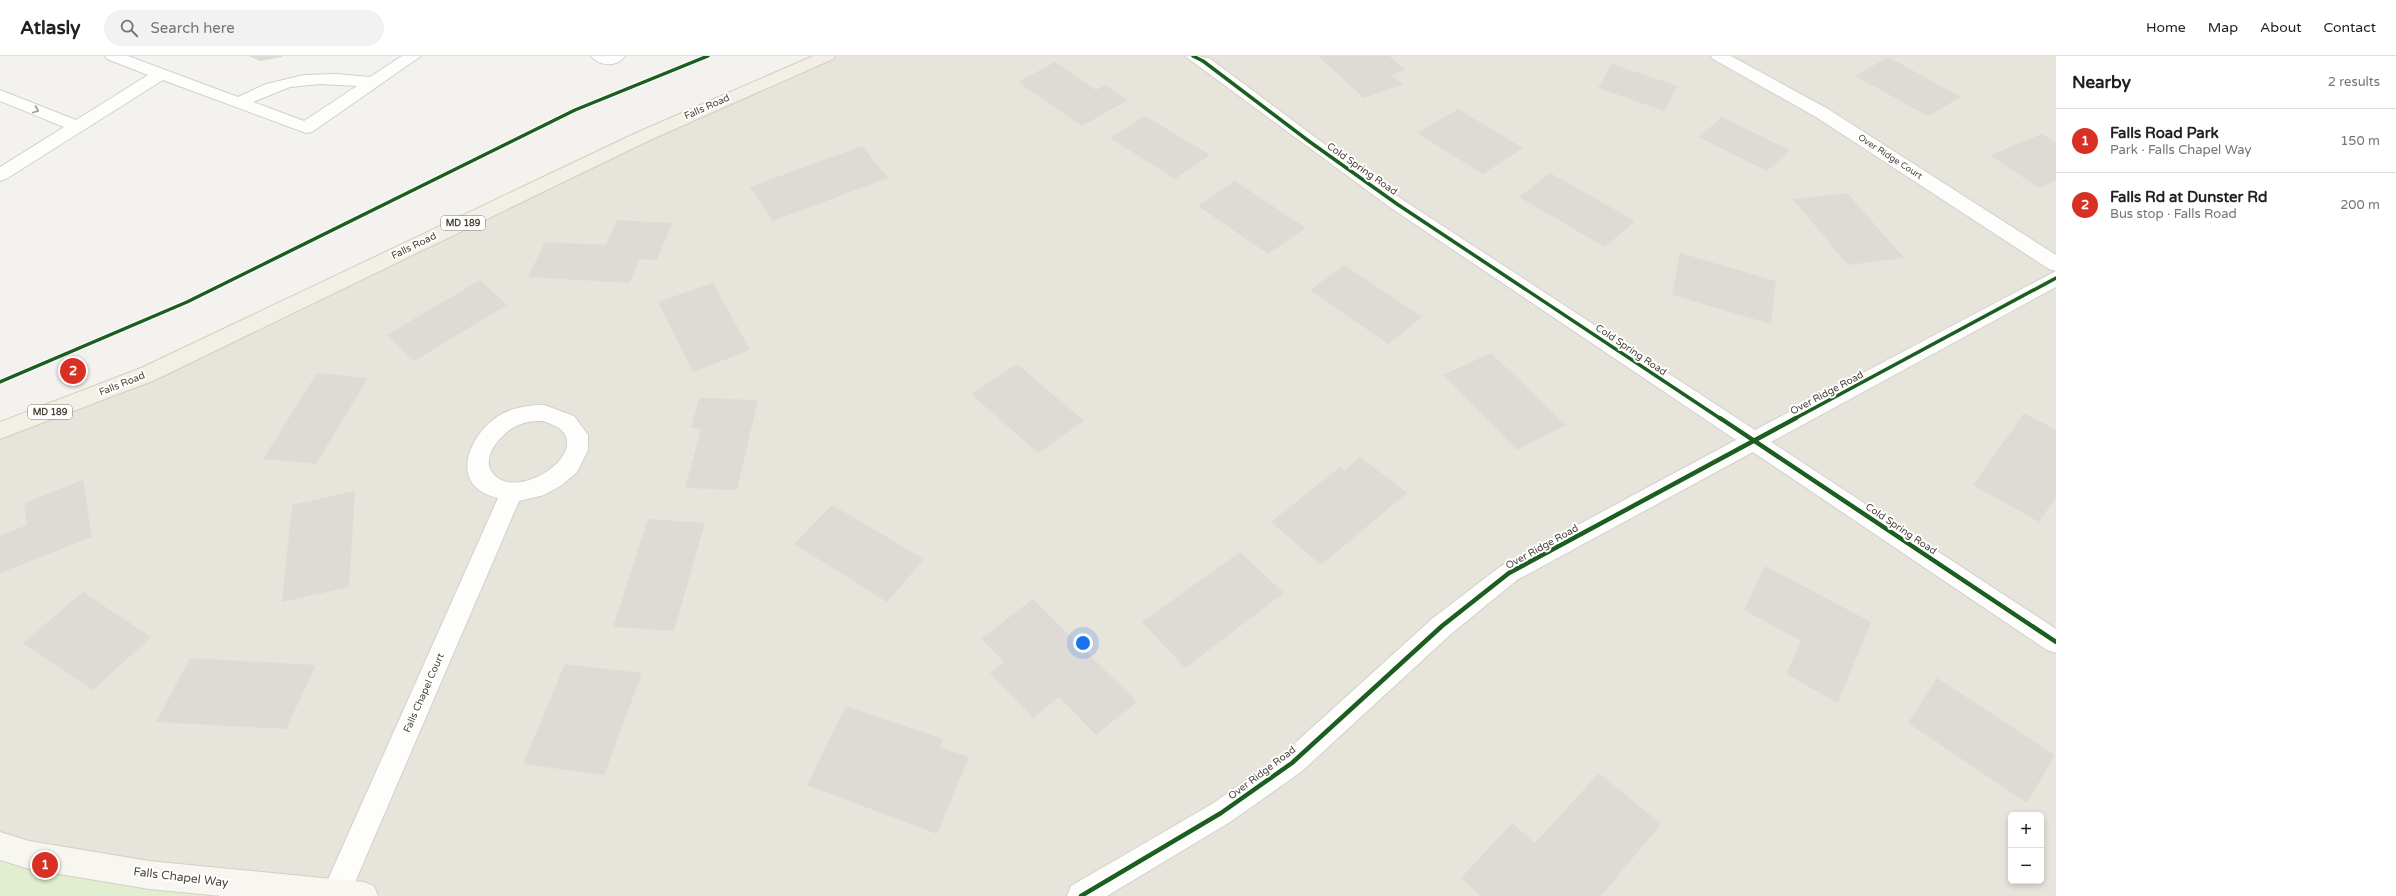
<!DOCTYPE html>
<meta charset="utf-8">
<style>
body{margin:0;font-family:"Varela Round",sans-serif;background:#f2f2f2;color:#202124}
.controls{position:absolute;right:12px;bottom:12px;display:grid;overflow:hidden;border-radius:6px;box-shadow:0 2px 6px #0003}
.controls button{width:36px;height:36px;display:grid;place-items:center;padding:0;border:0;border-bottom:1px solid #e0e0e0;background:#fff;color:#202124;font:20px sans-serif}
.you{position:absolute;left:1083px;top:587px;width:14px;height:14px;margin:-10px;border:3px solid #fff;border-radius:50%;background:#1a73e8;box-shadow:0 0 0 6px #1a73e833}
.badge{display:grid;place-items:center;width:26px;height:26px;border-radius:50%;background:#d93025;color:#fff;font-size:13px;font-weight:700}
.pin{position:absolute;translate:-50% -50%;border:2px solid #fff;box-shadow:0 1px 4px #0006}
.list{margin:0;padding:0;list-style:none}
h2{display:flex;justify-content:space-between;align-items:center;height:52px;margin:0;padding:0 16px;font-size:17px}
h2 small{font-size:13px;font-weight:400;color:#757577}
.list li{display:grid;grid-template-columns:26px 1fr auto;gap:12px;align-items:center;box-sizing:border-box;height:64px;padding:0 16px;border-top:1px solid #e0e0e0}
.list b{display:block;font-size:15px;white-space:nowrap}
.list p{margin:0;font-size:13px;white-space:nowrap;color:#757577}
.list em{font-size:13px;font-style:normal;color:#757577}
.icon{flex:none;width:22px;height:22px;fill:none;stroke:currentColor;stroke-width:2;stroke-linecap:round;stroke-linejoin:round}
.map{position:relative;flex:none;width:2056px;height:840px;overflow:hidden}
header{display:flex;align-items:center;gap:24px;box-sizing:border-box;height:56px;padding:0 20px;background:#fff;border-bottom:1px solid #e0e0e0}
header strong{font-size:19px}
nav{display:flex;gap:22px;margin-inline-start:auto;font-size:14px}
.search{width:280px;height:36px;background:#f2f2f2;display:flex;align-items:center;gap:10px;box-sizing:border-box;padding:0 14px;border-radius:22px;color:#757577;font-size:15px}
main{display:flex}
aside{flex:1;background:#fff}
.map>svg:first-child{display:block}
</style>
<header>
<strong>Atlasly</strong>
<div class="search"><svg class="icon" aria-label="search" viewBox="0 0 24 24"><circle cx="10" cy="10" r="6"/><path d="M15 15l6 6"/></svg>Search here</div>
<nav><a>Home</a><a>Map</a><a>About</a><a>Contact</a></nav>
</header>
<main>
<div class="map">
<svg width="2056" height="840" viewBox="0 0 2056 840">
<rect width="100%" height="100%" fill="#f4f2ee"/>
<path fill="#e7e4dc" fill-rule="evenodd" d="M826 0H2056V840H364L0 790V375L100 337ZM2011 759H2041V825H2011Z"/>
<path fill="#e1eecf" d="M0 790 364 840H0Z"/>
<g fill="#dedbd6">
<path d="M248 0H282V1L260 5Z"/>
<path d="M1322 0H1389L1406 14 1391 19 1403 28 1364 42 1319 1Z"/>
<path d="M1888 1 1961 41 1928 60 1855 20Z"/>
<path d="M1055 6 1096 34 1105 29 1128 44 1082 70 1018 26Z"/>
<path d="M1612 8 1678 30 1664 55 1598 32Z"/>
<path d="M1458 53 1523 92 1483 118 1417 77Z"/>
<path d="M1145 60 1210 99 1175 123 1110 82Z"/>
<path d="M1722 61 1790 94 1767 115 1699 81Z"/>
<path d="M2042 78 2056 87V124L2039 132 1990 99Z"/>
<path d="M862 90 888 122 773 165 750 131Z"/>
<path d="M1550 117 1635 165 1605 191 1519 141Z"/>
<path d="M1235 125 1306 172 1268 198 1198 150Z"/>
<path d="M1847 137 1904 202 1848 209 1793 143Z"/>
<path d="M617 164 672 167 657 204 639 203 630 227 528 221 545 186 606 189Z"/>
<path d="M1680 197 1776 225 1771 268 1672 239Z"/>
<path d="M1344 209 1422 261 1388 288 1310 234Z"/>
<path d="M480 224 507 249 414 305 387 279Z"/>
<path d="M713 227 750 294 693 316 658 246Z"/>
<path d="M1491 297 1566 369 1517 394 1443 319Z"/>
<path d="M1017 308 1084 365 1038 397 971 338Z"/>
<path d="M317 317 368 322 316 408 263 403Z"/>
<path d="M699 342 758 344 737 434 685 432 701 373 691 372Z"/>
<path d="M2024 357 2056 374V441L2039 466 1973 429Z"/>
<path d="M1360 401 1407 437 1321 509 1271 466 1340 411 1344 415Z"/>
<path d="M83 424 92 481 0 517V480L27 469 24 447Z"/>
<path d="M355 435 349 531 282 546 292 449Z"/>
<path d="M832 449 924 503 887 546 794 488Z"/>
<path d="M648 463 705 467 674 575 613 571Z"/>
<path d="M1240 496 1284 537 1185 612 1142 566Z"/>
<path d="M1765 510 1871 566 1838 647 1786 618 1801 585 1744 554Z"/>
<path d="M83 536 151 581 93 634 23 587Z"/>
<path d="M1033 543 1137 646 1096 679 1059 641 1033 662 990 617 1004 606 981 583Z"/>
<path d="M190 602 316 609 286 673 156 666Z"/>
<path d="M565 608 642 617 604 719 523 708Z"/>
<path d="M1937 622 2055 699 2027 747 1908 667Z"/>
<path d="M846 650 943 683 940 691 969 701 937 778 807 729Z"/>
<path d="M1599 717 1661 768 1601 840H1480L1461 822 1512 767 1535 787Z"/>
</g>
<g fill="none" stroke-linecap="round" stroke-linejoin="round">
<g stroke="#d2d0cb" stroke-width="2">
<g id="lane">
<path d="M105 0H128L238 41 266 28 304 19 336 18 370 21 402 0H421L312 76 306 77 163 24 6 123 0 125V111L64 71 0 45V34L76 64 148 19 107 3ZM320 28 357 30 304 65 253 46 290 31Z"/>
<path d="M591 0H625C618 11 599 11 591 0Z"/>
</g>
</g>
<g stroke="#d2d0cb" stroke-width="2">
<g id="street">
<path d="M1185 0 1209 2 1316 82 1403 144 1755 374 2056 215V231L1771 386 2056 573V597L2047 594 1753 396 1517 524 1451 578 1301 716 1230 766 1107 840H1067L1071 830 1212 748 1283 698 1433 562 1501 510 1736 384 1391 152Z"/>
<path d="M1711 0H1731L1828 53 2056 199V215L2049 213 1816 61 1713 3Z"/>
<path d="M544 349 574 360 588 379V394L577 416 562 429 544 439 519 445 349 840H323L326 828 498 442C446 431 469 376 502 358 515 351 530 349 544 349ZM543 365C548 367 555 369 559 372 590 396 525 441 498 422 474 406 502 374 521 368 528 365 536 365 543 365Z"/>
</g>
</g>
<g stroke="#d3cfc5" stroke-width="2">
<path id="secondary" d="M0 776 29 785 149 805 364 826 374 830 378 840H222L149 833 29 813 0 804Z"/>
</g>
<g stroke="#d6cebb" stroke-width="2">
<path id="primary" d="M813 0H835L833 3 650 84 155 324 0 383V366L141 312 638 76Z"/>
</g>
<use href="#lane" fill="#fdfdfc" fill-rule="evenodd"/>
<use href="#street" fill="#fdfdfc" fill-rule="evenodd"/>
<use href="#secondary" fill="#f7f6f1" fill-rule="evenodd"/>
<use href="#primary" fill="#f2efe6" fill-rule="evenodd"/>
<g stroke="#fff" stroke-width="5.5">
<g id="cycleway-far1">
<path d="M1193 0 1203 5 1310 86 1397 148 1721 363"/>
<path d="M0 326 187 246 575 54 708 0"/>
<path d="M1794 363 2056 222"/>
</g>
</g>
<g stroke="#fff" stroke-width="7">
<g id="cycleway">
<path d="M1720 362 2056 586"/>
<path d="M1081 840 1221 757 1292 707 1442 570 1509 517 1796 362"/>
</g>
</g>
<use href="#cycleway-far1" stroke="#1b5e20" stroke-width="3.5"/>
<use href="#cycleway" stroke="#1b5e20" stroke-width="4.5"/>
</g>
<defs><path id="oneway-chevron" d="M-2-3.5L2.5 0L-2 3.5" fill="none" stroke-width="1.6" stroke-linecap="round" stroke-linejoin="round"/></defs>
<use stroke="#9b9791" href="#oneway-chevron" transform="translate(36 54) rotate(22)"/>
<g text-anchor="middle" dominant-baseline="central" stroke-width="4" stroke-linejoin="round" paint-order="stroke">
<g font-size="9" fill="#4b4439" stroke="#fff">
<text transform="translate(1890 101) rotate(33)">Over Ridge Court</text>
</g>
<g fill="#fff" stroke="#817c74" stroke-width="1">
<rect x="441" y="160" width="44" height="14" rx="3"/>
<rect x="28" y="349" width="44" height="14" rx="3"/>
</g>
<g font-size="9" font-weight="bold" fill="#4b4439">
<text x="463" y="167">MD 189</text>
<text x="50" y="356">MD 189</text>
</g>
<g font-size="10" fill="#4b4439" stroke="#fff">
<text transform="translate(707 51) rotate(-24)">Falls Road</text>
<text transform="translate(1362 113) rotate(35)">Cold Spring Road</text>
<text transform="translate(414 190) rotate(-26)">Falls Road</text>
<text transform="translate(1631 294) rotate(34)">Cold Spring Road</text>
<text transform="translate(122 328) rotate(-22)">Falls Road</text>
<text transform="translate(1827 337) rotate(-28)">Over Ridge Road</text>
<text transform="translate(1901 473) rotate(34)">Cold Spring Road</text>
<text transform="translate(1542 491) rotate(-29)">Over Ridge Road</text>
<text transform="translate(424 637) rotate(-66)">Falls Chapel Court</text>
<text transform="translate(1262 717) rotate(-37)">Over Ridge Road</text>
</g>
<g font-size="12" fill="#4b4439" stroke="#fff">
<text transform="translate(181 821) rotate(7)">Falls Chapel Way</text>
</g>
</g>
</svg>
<div class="controls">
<button>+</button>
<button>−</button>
</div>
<div class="you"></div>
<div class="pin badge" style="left:45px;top:809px">1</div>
<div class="pin badge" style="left:73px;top:315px">2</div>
</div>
<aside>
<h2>Nearby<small>2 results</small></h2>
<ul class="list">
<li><span class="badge">1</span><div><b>Falls Road Park</b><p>Park · Falls Chapel Way</p></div><em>150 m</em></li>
<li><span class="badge">2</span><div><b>Falls Rd at Dunster Rd</b><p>Bus stop · Falls Road</p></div><em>200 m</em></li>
</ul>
</aside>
</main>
